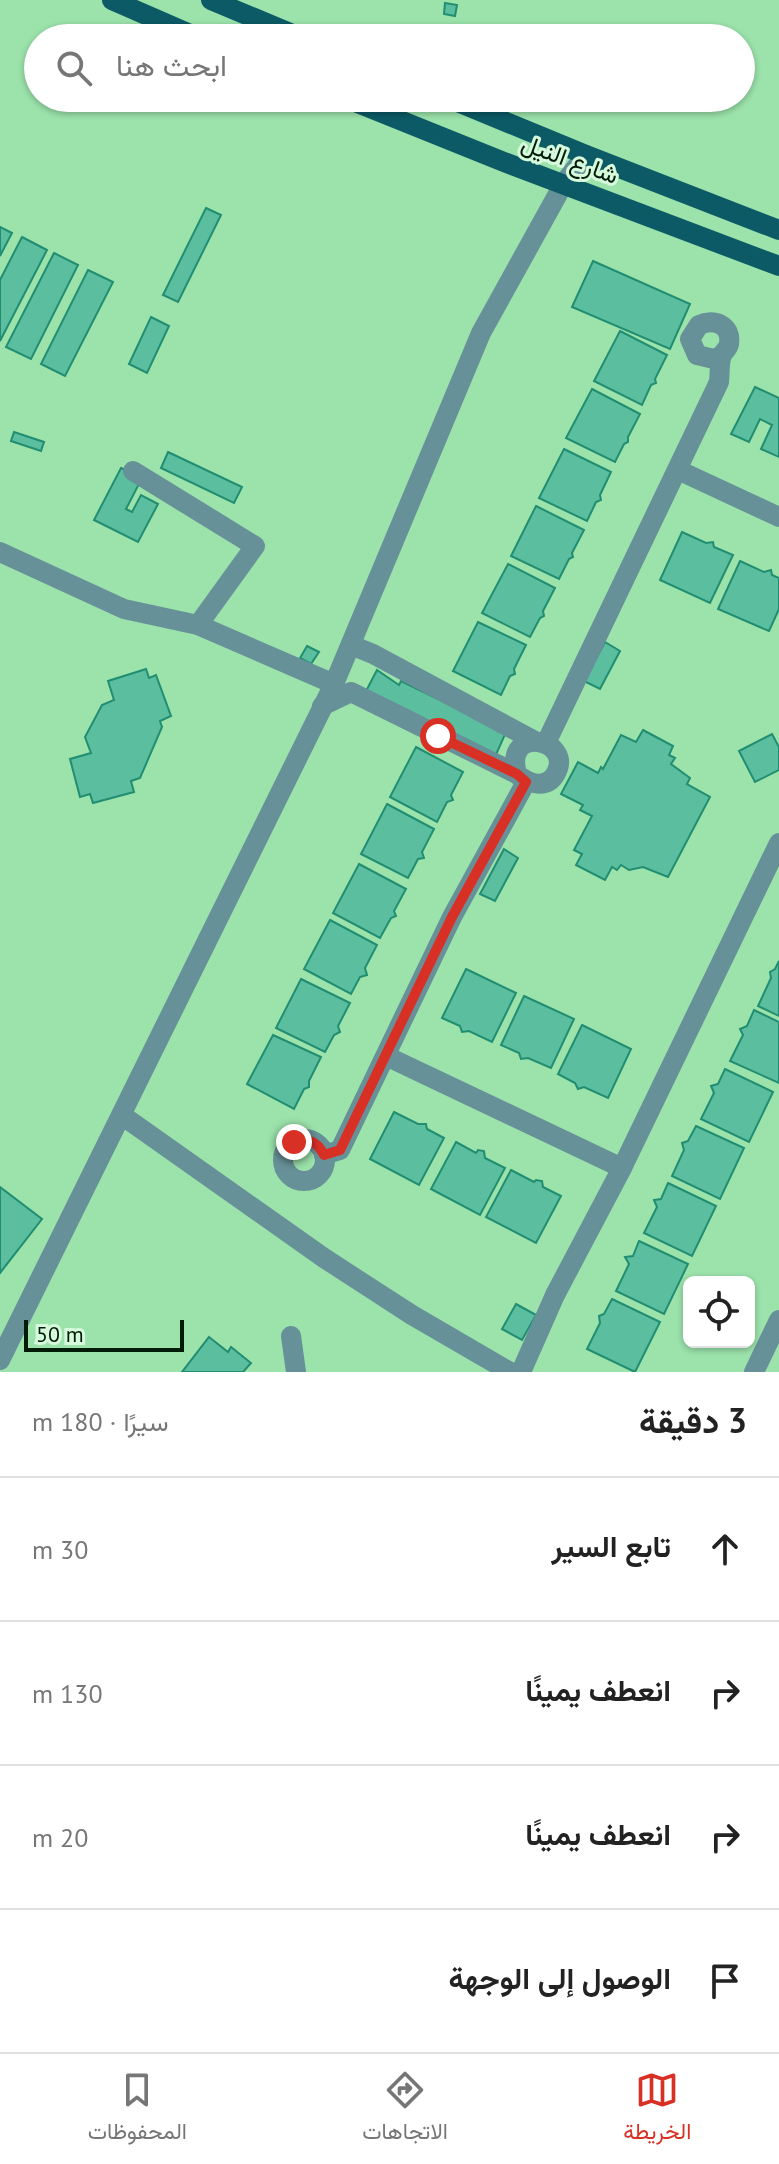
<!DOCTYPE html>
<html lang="ar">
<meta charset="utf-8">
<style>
body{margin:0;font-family:"PT Sans",Vazirmatn,sans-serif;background:#f6f6f6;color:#222;direction:rtl}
.controls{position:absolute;right:24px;bottom:24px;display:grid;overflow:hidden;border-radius:12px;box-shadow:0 2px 6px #0004}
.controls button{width:72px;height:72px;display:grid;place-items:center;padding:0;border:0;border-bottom:2px solid #e0e0e0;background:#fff;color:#222;font:40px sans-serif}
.scale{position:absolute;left:24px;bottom:20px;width:160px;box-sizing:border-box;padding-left:8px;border:4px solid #001b07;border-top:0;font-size:22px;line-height:28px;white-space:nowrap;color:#001b07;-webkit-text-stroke:6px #d7fadd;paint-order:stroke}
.stop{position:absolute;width:24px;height:24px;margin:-18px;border:6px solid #d93025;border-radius:50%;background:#fff}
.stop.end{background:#d93025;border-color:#fff;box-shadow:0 2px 8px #0008}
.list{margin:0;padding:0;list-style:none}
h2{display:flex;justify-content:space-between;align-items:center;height:104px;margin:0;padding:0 32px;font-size:34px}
h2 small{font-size:26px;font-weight:400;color:#767676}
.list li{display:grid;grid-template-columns:52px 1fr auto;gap:24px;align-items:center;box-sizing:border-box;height:144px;padding:0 32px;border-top:2px solid #e0e0e0}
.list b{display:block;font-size:30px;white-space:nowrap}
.list em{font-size:26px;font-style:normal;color:#767676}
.icon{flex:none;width:44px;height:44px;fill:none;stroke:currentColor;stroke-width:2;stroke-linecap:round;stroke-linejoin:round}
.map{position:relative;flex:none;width:779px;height:1372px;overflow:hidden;direction:ltr}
.search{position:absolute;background:#fff;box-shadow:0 2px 6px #0004;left:24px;right:24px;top:24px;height:88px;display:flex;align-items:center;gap:20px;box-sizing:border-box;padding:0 28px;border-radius:44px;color:#767676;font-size:30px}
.sheet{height:680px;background:#fff}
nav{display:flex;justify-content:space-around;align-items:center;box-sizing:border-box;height:112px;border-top:2px solid #e0e0e0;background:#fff;font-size:22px;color:#767676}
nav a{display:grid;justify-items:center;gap:4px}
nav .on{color:#d93025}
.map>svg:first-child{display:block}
</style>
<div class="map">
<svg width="779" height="1372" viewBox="0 0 779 1372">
<rect width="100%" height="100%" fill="#9be2ab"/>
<g fill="#5bbe9f" stroke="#218d71" stroke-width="2">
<path d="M445 3 457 5 455 16 444 14Z"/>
<path d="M206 208 221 215 178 302 163 295Z"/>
<path d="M0 227 12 233 0 256Z"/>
<path d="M22 237 47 250 0 341V280Z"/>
<path d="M54 253 78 265 31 359 6 347Z"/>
<path d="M593 261 690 304 670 349 572 307Z"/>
<path d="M88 270 113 282 65 376 41 364Z"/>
<path d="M151 317 169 326 147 373 129 364Z"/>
<path d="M620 331 667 355 655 379 656 383 651 385 642 405 594 381Z"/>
<path d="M755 387 779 398V457L761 449 772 425 760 419 749 442 731 434Z"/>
<path d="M592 389 640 414 628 437V442L624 444 615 462 566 438Z"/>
<path d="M14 432 44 442 41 451 11 441Z"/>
<path d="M564 449 611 472 600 495 601 500 596 502 587 521 539 498Z"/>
<path d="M168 452 242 487 234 503 161 468Z"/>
<path d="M121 468 142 478 126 509 132 512 141 495 158 504 138 542 94 520Z"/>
<path d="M536 506 584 530 572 553 573 557 569 559 559 579 511 556Z"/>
<path d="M682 532 706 543 713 542 714 547 733 555 710 603 660 580Z"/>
<path d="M740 561 764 572 771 570 772 575 779 578V609L769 631 718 609Z"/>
<path d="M508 564 555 588 543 611 544 616 540 618 530 637 482 613Z"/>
<path d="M478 622 526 645 514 669 515 674 510 676 501 695 453 671Z"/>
<path d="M605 642 620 651 600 689 584 681Z"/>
<path d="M307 646 319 652 311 664 300 658Z"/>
<path d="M146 669 149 678 156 675 171 716 160 721 162 727 140 778 131 781 134 792 93 803 90 794 80 797 70 759 91 753 85 737 102 705 114 700 108 681Z"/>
<path d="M377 670 399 685 401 681 506 732 495 757 365 693Z"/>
<path d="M643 730 673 746 669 755 675 758 671 764 690 778 687 784 710 797 668 877 643 867 629 870 621 865 617 870 612 867 605 880 576 865 582 854 574 850 592 816 580 810 583 805 561 794 578 762 598 773 601 767 603 769 621 735 636 742Z"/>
<path d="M772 734 779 747V770L755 782 739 751Z"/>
<path d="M416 747 463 772 451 795 453 800 447 802 437 822 390 797Z"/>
<path d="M387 804 434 829 422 852 424 858 418 859 408 878 361 854Z"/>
<path d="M504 849 518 858 495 901 480 894Z"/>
<path d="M359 864 406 889 394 911 396 916 391 918 380 938 333 913Z"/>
<path d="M330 920 377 945 365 968 367 975 360 977 351 994 304 969Z"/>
<path d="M779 961V1016L758 1006 771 978 770 972 775 969Z"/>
<path d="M466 969 516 993 492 1042 469 1031 462 1032 460 1026 442 1018Z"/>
<path d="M301 979 350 1003 338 1026 340 1032 334 1035 325 1052 276 1028Z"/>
<path d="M524 996 574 1019 551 1068 528 1058 521 1059 519 1053 501 1045Z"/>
<path d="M754 1010 779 1022V1083L730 1061 743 1035 740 1029 747 1026Z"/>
<path d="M582 1025 631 1049 608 1098 584 1087 578 1089 575 1083 558 1074Z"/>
<path d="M273 1035 321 1057 309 1081V1087L304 1089 294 1109 247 1084Z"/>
<path d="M725 1069 773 1092 749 1142 701 1119 714 1093 711 1086 718 1084Z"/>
<path d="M394 1112 418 1124H426L427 1129 444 1138 419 1185 370 1159Z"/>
<path d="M696 1126 744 1148 720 1199 672 1176 684 1150 682 1143 688 1141Z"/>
<path d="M456 1142 476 1153 478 1150 484 1151 485 1158 505 1168 480 1215 431 1189Z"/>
<path d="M511 1170 534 1182 536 1180 542 1181 543 1187 561 1196 536 1243 486 1217Z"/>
<path d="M668 1183 716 1206 692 1256 644 1233 657 1207 654 1200 661 1199Z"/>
<path d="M0 1187 42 1219 0 1273Z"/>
<path d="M639 1241 688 1264 664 1314 616 1291 629 1264 625 1257 633 1256Z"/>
<path d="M612 1299 660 1322 635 1372 587 1349 600 1323 599 1316 604 1314Z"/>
<path d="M516 1304 536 1315 522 1340 502 1329Z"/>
<path d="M209 1337 228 1352 231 1347 251 1363 243 1372H182Z"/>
</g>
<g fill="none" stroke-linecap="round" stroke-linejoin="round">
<g stroke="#679198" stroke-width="20">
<path d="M678 470 779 517"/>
<path d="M133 471 255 546 198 625"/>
<path d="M0 552 124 609 198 625 334 684"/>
<path d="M351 645 373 654 535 741"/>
<path d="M322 706 351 692 517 774C528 784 547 790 556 773 574 739 503 724 517 774"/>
<path d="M546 743 719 382C720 374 719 362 722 355 724 351 728 349 729 344 732 325 714 318 699 325L690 339 697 355 714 359 721 356"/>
<path d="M386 1056 622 1168"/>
<path d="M123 1116 324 1258 412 1315 510 1372"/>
<circle cx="304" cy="1160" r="21"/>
<path d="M324 1155 340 1150 452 917 526 782"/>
<path d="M291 1336 296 1372"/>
<path d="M0 1360 334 684 481 333 564 183 586 155"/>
<path d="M521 1372 555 1295 622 1168 779 843"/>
<path d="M754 1372 779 1320"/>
</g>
<g stroke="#0b5a65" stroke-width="20">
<path d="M112 0 199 38"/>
<path d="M211 0 302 38"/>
<path d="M345 98 504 162 779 266"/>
<path d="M448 98 586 155 779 230"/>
</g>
</g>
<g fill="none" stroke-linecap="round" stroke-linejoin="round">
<path stroke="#d93025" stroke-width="10" d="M294 1142C308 1138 317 1141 324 1155L340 1150 452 917 526 782 517 774 438 736"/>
</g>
<g text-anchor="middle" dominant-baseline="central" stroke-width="6" stroke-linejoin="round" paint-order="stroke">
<g font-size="24" fill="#001b07" stroke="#d7fadd">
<text transform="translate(570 159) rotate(20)">شارع النيل</text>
</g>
</g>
</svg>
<div class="controls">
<button><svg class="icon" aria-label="locate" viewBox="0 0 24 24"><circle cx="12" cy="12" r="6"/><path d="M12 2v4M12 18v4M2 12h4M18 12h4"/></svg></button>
</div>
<div class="scale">50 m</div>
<div class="stop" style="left:438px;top:736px"></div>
<div class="stop end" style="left:294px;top:1142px"></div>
<div class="search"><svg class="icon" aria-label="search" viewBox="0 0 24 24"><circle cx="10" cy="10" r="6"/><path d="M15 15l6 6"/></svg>ابحث هنا</div>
</div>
<section class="sheet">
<h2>3 دقيقة<small>سيرًا · 180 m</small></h2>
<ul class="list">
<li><svg class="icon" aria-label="ahead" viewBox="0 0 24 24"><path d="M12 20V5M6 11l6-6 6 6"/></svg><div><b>تابع السير</b></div><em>30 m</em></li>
<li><svg class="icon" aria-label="right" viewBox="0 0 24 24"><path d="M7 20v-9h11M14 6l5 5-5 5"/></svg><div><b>انعطف يمينًا</b></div><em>130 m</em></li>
<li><svg class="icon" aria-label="right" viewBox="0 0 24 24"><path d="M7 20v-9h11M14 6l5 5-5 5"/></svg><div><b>انعطف يمينًا</b></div><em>20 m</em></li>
<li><svg class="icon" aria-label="arrive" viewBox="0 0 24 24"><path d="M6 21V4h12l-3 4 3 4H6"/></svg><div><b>الوصول إلى الوجهة</b></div></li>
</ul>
</section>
<nav>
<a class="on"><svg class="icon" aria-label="map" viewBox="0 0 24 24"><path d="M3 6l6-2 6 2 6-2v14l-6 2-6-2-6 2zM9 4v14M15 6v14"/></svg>الخريطة</a>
<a><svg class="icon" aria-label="directions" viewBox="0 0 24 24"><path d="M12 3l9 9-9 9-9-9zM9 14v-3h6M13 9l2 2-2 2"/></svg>الاتجاهات</a>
<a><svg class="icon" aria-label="saved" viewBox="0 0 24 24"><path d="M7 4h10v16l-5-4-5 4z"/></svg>المحفوظات</a>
</nav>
